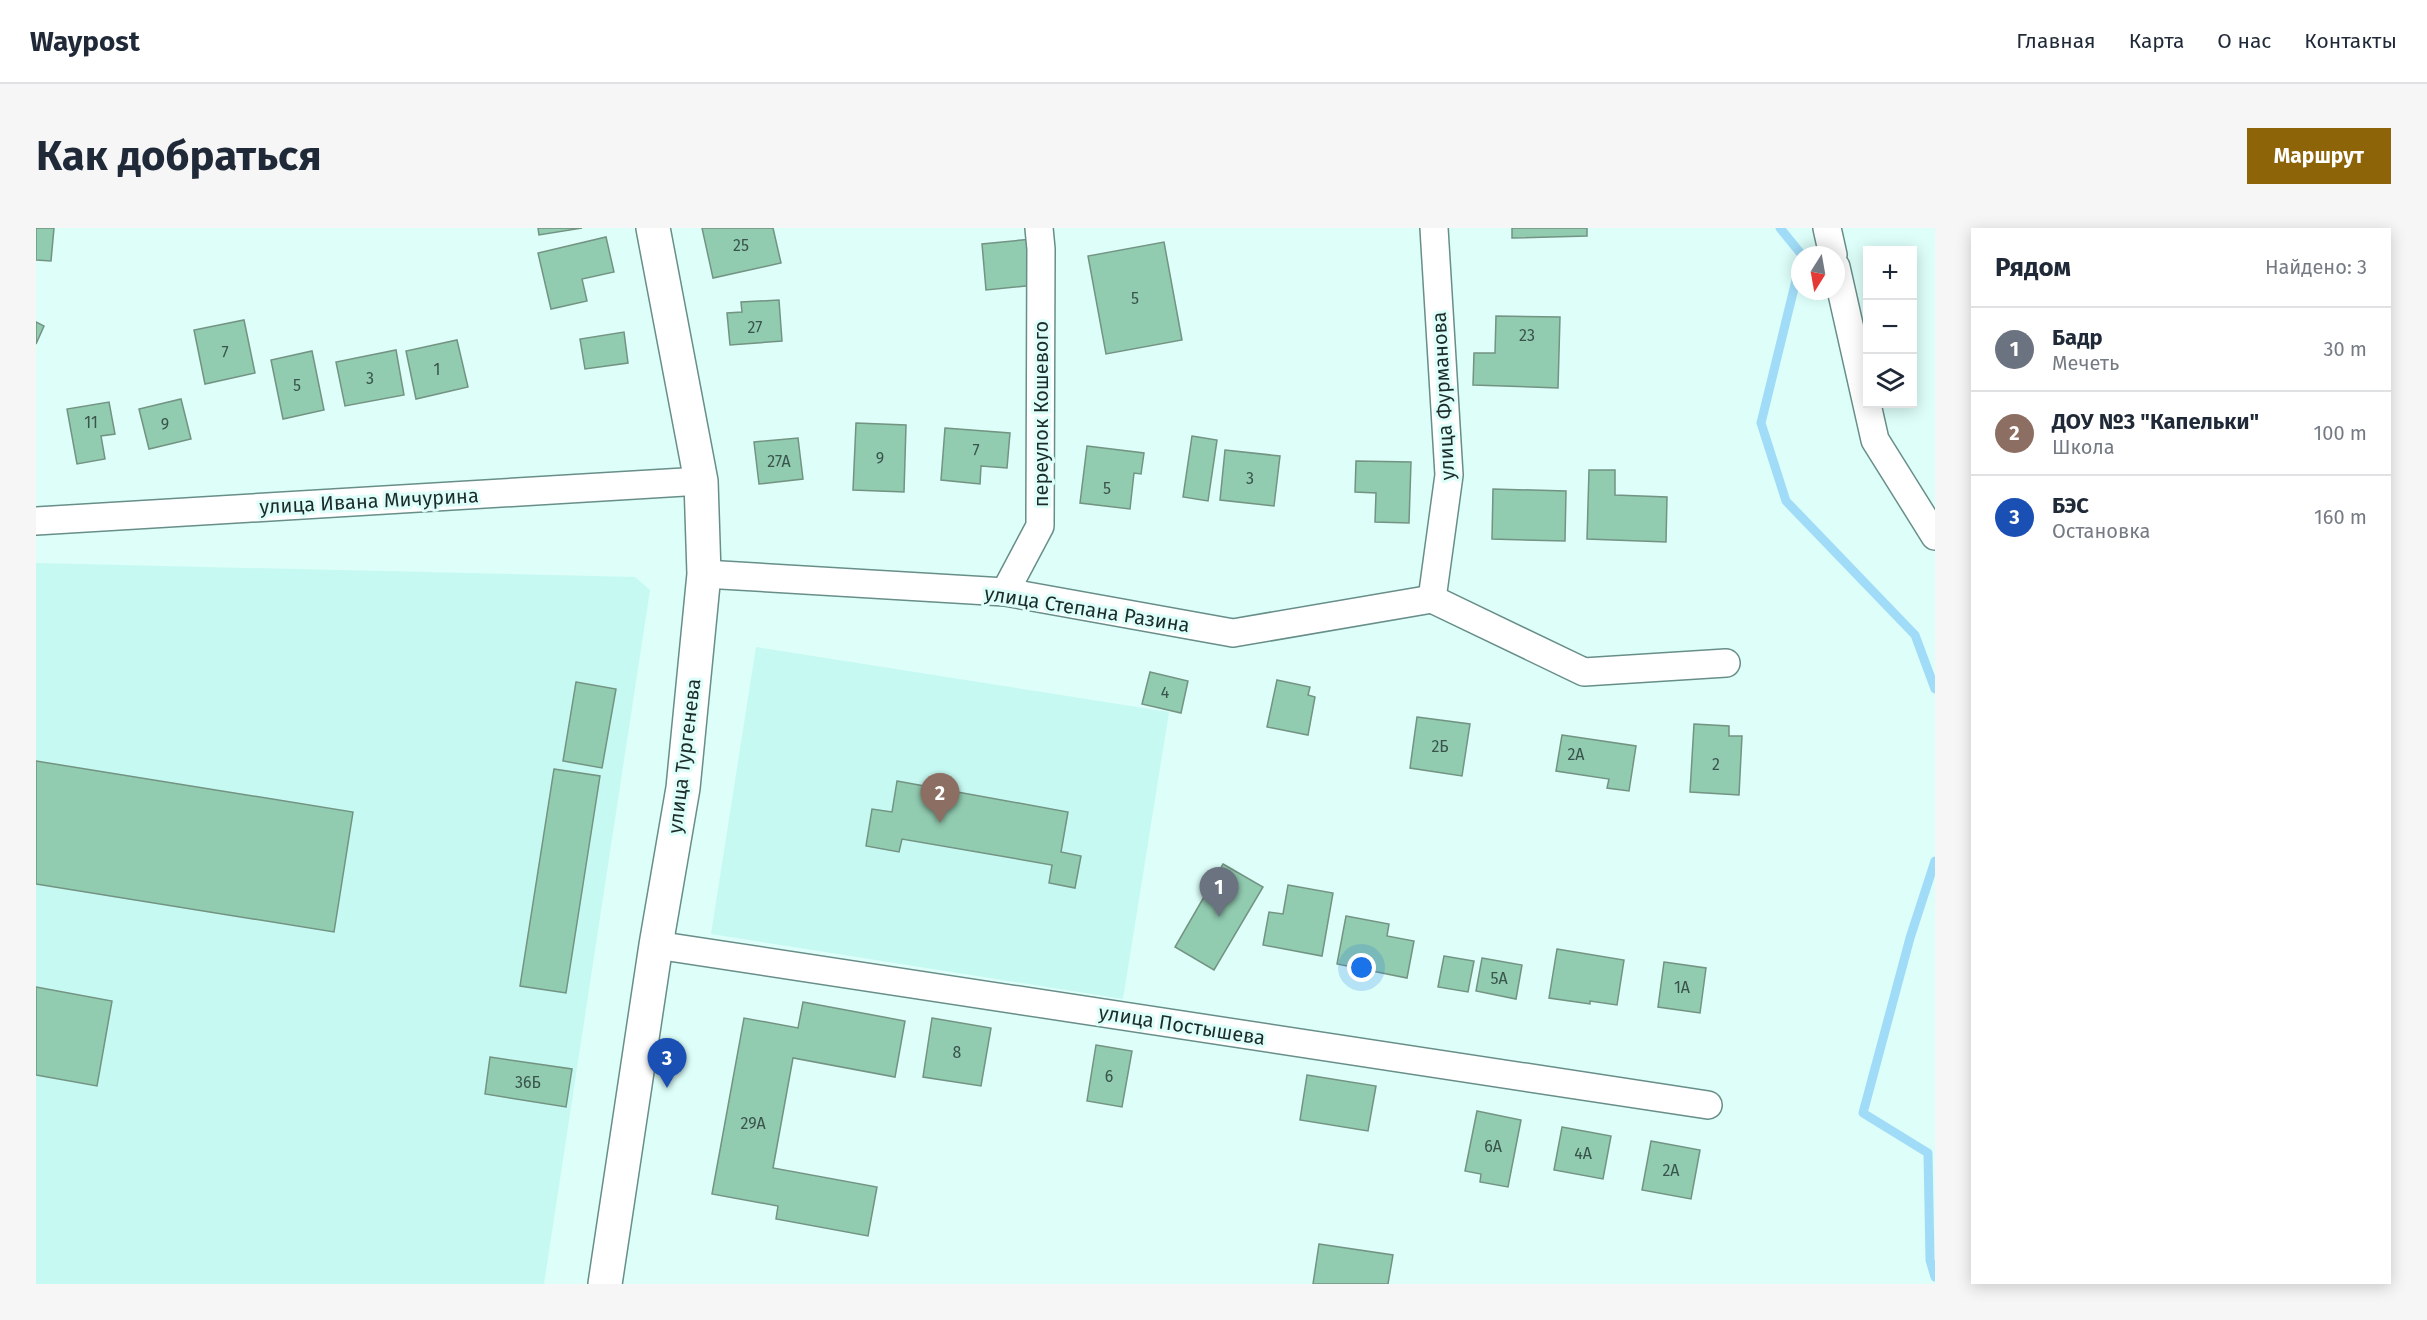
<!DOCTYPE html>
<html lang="ru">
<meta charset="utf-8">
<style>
body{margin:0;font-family:"Fira Sans",sans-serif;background:#f6f6f7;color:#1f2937}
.controls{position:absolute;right:18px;top:18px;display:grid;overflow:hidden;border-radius:0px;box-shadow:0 3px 15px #0003}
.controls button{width:54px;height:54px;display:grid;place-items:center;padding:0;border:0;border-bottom:2px solid #e0e1e3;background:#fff;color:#1f2937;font:30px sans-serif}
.compass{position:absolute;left:1755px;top:18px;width:54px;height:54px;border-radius:50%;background:#fff;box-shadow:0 3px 15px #0003;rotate:191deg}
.you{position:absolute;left:1326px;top:740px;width:21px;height:21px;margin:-15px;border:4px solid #fff;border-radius:50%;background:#1a73e8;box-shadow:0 0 0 9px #1a73e833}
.badge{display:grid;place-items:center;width:39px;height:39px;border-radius:50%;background:#8d6408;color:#fff;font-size:20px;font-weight:700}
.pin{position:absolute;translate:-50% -50px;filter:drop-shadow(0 2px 3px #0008)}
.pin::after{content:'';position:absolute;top:32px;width:21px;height:18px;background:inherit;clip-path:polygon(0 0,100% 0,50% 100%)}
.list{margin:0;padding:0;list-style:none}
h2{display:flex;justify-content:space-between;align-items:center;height:78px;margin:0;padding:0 24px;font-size:26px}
h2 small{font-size:20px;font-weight:400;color:#747a83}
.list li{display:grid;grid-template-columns:39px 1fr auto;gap:18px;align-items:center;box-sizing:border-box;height:84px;padding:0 24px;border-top:2px solid #e0e1e3}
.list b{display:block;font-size:22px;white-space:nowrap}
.list p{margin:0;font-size:20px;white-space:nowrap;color:#747a83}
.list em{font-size:20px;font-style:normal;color:#747a83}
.icon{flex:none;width:33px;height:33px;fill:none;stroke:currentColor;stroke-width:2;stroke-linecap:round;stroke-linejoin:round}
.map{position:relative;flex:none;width:1899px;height:1056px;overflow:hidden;border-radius:0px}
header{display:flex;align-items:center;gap:36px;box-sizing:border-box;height:84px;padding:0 30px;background:#fff;border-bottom:2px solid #e0e1e3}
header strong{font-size:28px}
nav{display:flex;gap:33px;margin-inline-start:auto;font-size:21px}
.intro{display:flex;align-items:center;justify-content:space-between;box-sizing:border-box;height:144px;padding:0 36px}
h1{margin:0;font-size:42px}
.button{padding:15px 27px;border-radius:0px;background:#8d6408;color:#fff;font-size:21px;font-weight:700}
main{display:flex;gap:36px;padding:0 36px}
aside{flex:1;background:#fff;border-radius:0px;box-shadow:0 3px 15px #0003}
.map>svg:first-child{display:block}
</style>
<header>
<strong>Waypost</strong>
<nav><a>Главная</a><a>Карта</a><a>О нас</a><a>Контакты</a></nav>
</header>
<div class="intro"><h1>Как добраться</h1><a class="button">Маршрут</a></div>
<main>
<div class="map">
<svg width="1899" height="1056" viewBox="0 0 1899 1056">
<rect width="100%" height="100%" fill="#ddfef9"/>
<g fill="#c6f9f2">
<path d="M0 335 599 349 614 362 508 1056H0Z"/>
<path d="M720 419 1133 484 1087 771 675 706Z"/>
</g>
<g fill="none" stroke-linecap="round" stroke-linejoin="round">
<g stroke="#a0dcf7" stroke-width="9">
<path d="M1744 0 1766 27"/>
<path d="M1764 36 1725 195 1750 273 1879 407 1899 461"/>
<path d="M1899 633 1874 710 1827 885 1892 925 1894 1032 1899 1049"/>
</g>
</g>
<g fill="#91cbb0" stroke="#739383" stroke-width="1.5">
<path d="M0 0H18L15 33 0 32Z"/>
<path d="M502 0H546L503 7Z"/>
<path d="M666 0H737L745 35 677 50Z"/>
<path d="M1476 0H1551V8L1476 10Z"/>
<path d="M570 9 578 44 546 51 551 73 515 81 502 25Z"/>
<path d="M996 11 1000 57 950 62 946 16Z"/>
<path d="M1128 14 1146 112 1070 126 1052 28Z"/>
<path d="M743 72 746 113 694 117 691 85 706 84 705 74Z"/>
<path d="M1460 88 1524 89 1522 160 1437 157 1438 125H1459Z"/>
<path d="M208 92 219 145 169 156 158 102Z"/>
<path d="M0 94 8 98 0 116Z"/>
<path d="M588 104 592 135 549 141 544 111Z"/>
<path d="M421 112 432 159 380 171 370 123Z"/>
<path d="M360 122 368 167 309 178 300 134Z"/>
<path d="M276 123 288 182 247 191 235 132Z"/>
<path d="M145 171 155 211 113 221 103 181Z"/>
<path d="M73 174 79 206 65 208 69 231 41 236 31 181Z"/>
<path d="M820 195 870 197 868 264 817 262Z"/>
<path d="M909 200 974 205 971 240 945 238 944 256 905 252Z"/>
<path d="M1156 208 1181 212 1172 273 1147 269Z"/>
<path d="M762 210 767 251 723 256 718 214Z"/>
<path d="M1051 218 1108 225 1105 246 1098 245 1094 281 1044 275Z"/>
<path d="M1189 222 1244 228 1238 278 1184 272Z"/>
<path d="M1320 233 1375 234 1373 295 1339 294 1340 265 1319 264Z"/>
<path d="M1553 242H1579V267L1631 269 1630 314 1551 311Z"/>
<path d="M1457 261 1530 263 1529 313 1456 311Z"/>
<path d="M1114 444 1152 453 1145 485 1106 476Z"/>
<path d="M1241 452 1274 459 1272 467 1279 469 1272 507 1231 499Z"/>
<path d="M540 454 580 461 566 540 527 533Z"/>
<path d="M1381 489 1434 496 1426 548 1374 540Z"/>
<path d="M1658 496 1693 498V508H1706L1703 567 1654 564Z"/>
<path d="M1526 507 1600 518 1593 563 1571 560 1573 551 1520 543Z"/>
<path d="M0 533 317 584 298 704 0 656Z"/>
<path d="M518 541 564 548 530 765 484 758Z"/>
<path d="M861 553 1032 584 1025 624 1045 628 1039 660 1013 655 1016 637 866 611 863 624 830 618 836 581 856 584Z"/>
<path d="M1187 636 1227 659 1178 742 1139 719Z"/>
<path d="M1252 657 1297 665 1286 728 1227 717 1233 684 1247 686Z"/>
<path d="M1310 688 1353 696 1351 708 1378 713 1371 750 1301 736Z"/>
<path d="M1521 721 1588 732 1581 777 1554 773V776L1513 770Z"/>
<path d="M1408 728 1438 733 1432 764 1402 759Z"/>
<path d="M1446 730 1486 737 1480 771 1440 763Z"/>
<path d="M1628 734 1670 740 1664 785 1622 779Z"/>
<path d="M0 759 76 773 61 858 0 847Z"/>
<path d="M767 774 869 793 859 849 757 830 737 940 841 959 832 1008 740 991 742 978 676 966 708 790 762 800Z"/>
<path d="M896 790 955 800 945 858 887 849Z"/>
<path d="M1060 817 1096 823 1086 879 1051 873Z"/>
<path d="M454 829 536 841 530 879 449 866Z"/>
<path d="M1271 847 1340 858 1332 903 1264 892Z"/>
<path d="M1441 883 1485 892 1472 959 1444 954 1445 946 1429 943Z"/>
<path d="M1526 899 1575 908 1567 951 1518 942Z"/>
<path d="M1615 913 1664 922 1655 971 1606 962Z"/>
<path d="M1283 1016 1357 1027 1352 1056H1277Z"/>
</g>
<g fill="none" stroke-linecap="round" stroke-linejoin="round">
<g stroke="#688e89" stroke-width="30">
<g id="street">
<path d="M1791 0 1797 27"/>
<path d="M1800 39 1839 212 1899 308"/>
<path d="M0 293 665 253"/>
<path d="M668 346 969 364 1197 405 1396 371"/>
<path d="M969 364 1004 298 1005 21 1003 0"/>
<path d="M1396 371 1413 247 1398 0"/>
<path d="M1396 371 1548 444 1690 435"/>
<path d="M620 717 1672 877"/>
</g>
</g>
<g stroke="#688e89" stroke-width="36">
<path id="secondary" d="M569 1056 620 717 647 560 668 346 665 253 617 0"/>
</g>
<use href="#street" stroke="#fff" stroke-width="27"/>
<use href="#secondary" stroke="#fff" stroke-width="33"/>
</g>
<g text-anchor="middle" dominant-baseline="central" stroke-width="6" stroke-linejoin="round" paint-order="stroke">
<g font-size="16" fill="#39544c">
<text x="705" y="17">25</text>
<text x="1099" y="70">5</text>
<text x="719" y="99">27</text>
<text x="1491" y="107">23</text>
<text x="189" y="124">7</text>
<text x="401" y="141">1</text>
<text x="334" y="150">3</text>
<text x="261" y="157">5</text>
<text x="55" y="194">11</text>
<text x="129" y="196">9</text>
<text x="940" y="222">7</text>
<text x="844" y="230">9</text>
<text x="743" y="233">27А</text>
<text x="1214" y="250">3</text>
<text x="1071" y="260">5</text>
<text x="1129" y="464">4</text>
<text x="1404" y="518">2Б</text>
<text x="1540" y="526">2А</text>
<text x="1680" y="536">2</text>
<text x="1463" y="750">5А</text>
<text x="1646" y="759">1А</text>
<text x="921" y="824">8</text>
<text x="1073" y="848">6</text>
<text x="492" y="854">36Б</text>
<text x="717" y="895">29А</text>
<text x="1457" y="918">6А</text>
<text x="1547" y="925">4А</text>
<text x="1635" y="942">2А</text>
</g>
<g font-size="20" fill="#1c2c2a" stroke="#ddfef9">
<text transform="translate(1407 168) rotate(-93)">улица Фурманова</text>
<text transform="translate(1005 186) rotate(-90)">переулок Кошевого</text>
<text transform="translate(333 273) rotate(-3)">улица Ивана Мичурина</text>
<text transform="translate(1051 381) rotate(9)">улица Степана Разина</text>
<text transform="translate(648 528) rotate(-83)">улица Тургенева</text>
<text transform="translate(1146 797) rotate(9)">улица Постышева</text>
</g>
</g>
</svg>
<div class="controls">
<button>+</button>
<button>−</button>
<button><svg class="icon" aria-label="layers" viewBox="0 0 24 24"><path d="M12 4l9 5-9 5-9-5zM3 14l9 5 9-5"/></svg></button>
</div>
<svg class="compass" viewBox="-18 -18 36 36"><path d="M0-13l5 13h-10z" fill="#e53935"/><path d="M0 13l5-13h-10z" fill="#747a83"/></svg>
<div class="you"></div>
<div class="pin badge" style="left:1183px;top:689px;background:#6b7280">1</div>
<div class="pin badge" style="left:904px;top:595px;background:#8d6e63">2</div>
<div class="pin badge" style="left:631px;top:860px;background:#1a4fb4">3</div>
</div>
<aside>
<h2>Рядом<small>Найдено: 3</small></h2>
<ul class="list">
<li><span class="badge" style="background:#6b7280">1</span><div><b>Бадр</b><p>Мечеть</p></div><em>30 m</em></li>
<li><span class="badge" style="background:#8d6e63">2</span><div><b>ДОУ №3 &quot;Капельки&quot;</b><p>Школа</p></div><em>100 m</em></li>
<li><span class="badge" style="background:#1a4fb4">3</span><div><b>БЭС</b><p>Остановка</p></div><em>160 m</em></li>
</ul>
</aside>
</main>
